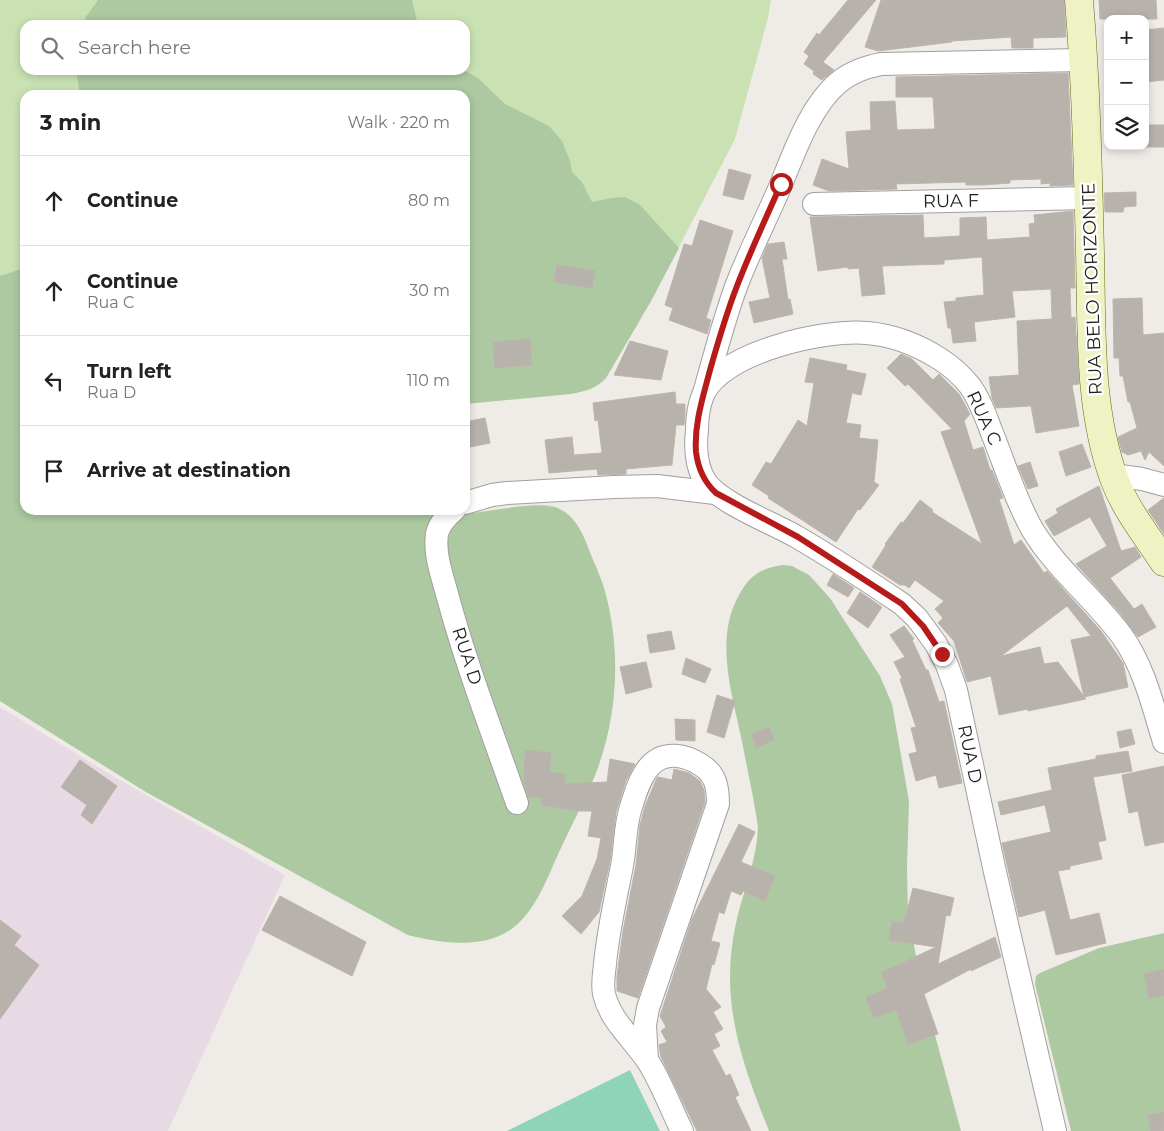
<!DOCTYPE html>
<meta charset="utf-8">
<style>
body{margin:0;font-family:Montserrat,sans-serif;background:#f2f2f2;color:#222}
.controls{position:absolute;right:15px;top:15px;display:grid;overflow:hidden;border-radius:10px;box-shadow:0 2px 8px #0003}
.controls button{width:45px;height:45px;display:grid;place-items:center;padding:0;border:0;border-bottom:1px solid #e0e0e0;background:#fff;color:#222;font:25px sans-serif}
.stop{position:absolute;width:15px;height:15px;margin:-11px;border:4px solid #b61b19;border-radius:50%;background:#fff}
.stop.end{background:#b61b19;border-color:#fff;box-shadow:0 1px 5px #0008}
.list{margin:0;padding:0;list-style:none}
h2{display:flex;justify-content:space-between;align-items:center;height:65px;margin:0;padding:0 20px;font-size:21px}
h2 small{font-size:16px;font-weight:400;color:#767676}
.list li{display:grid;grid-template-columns:32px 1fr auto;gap:15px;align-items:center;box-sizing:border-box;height:90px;padding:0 20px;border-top:1px solid #e0e0e0}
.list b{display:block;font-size:19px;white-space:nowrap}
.list p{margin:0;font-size:16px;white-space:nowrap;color:#767676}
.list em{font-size:16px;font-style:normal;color:#767676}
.icon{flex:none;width:28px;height:28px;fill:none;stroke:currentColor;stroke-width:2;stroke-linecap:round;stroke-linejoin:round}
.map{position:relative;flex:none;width:1164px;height:1131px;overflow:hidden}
.search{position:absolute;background:#fff;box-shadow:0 2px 8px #0003;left:20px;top:20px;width:450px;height:55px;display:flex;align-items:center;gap:12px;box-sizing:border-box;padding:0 18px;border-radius:15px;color:#767676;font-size:19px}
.panel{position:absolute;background:#fff;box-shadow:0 2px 8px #0003;left:20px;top:90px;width:450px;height:425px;border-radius:15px}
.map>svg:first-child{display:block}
</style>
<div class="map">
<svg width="1164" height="1131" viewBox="0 0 1164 1131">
<rect width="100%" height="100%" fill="#efece7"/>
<path fill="#e7dae4" d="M0 707 108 773 285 875 168 1131H0Z"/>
<path fill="#cae2b3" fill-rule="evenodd" d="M0 0H771L768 18 735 139 651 301 606 378 593 388 585 391 465 404V95H25V510L469 513C490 511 538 501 556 507 578 515 586 543 594 562 621 631 622 707 594 777 588 792 580 806 572 821 557 852 542 882 527 913 523 918 519 923 514 927 484 950 441 943 408 935L146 792 0 701ZM25 25H465V70H25Z"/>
<g fill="#acc9a1">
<path d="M98 0H412L418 25H83L86 17Z"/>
<path d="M76 70H463L478 78 505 104 549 126 562 141 570 161 572 172 582 182 592 202 611 198 625 197 640 205 679 248 651 301 606 378C596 389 585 391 571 394L465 404V95H80Z"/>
<path d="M25 268V510H452C458 511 465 513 471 513 495 512 540 499 561 510 579 519 586 542 593 560 597 569 601 578 604 588 622 649 618 719 594 778 584 802 571 826 560 850 548 876 537 909 514 927 485 950 440 943 408 935L146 792 0 701V276Z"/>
<path d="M783 565 792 566 809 575 830 598 880 676 892 704 909 801 907 867 908 915 923 991 961 1131H769C741 1061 719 1000 736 923 743 891 757 860 758 827 754 798 747 769 742 741 732 694 714 639 739 595 750 575 761 568 783 565Z"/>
<path d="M1164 933V1131H1071L1035 984 1036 976 1040 973 1099 948Z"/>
</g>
<path fill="#8fd4ba" d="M630 1070 660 1131H507Z"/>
<g fill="#b8b2ad" stroke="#bfb4ab">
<path d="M848 0H876L823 62 834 70 822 80 813 74 814 71 804 64 809 56 804 52 817 33 819 35Z"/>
<path d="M881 0H1064L1066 37 1033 38V48H1012L1011 37 952 41V42L878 51 865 47Z"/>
<path d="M1099 0H1156L1157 19H1100Z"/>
<path d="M1164 28V80L1145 82V30Z"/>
<path d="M1068 73 1073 185 1050 186V183L1041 184V179L1010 180V183L983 185H966V182L896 184 897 189 829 191 813 185 822 159 849 169 846 132 871 130 870 102 895 101 897 130 935 129 933 97H896V77Z"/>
<rect x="1145" y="125" width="19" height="22"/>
<path d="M729 169 751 175 743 200 723 195Z"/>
<path d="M1136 192V206L1124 207 1123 212H1105L1104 193Z"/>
<path d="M1073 211 1075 288H1070L1071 318 1075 317 1079 384 1072 385 1079 426 1036 433 1031 406 996 408 992 398 989 377 1019 375 1017 321 1052 319 1051 289 1012 291 1015 317 974 322 976 341 953 343 951 328H948L944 302 956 301V298L984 295 982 257 944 260V264L882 266 885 294 862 296 859 268 848 269V267L818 271 810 217 923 215 924 238 960 236V218L986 217 987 240 1030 237 1029 224 1035 223 1034 215Z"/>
<path d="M700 220 733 231 706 318 711 320 707 334 669 320 673 308 665 305 684 244 692 246Z"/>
<path d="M784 242 787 259H782L788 300 790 299 793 314 754 323 749 302 770 298 762 258 768 244Z"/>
<path d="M557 265 595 271 592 288 554 282Z"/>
<path d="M1142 298 1143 335 1164 333V466L1149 452 1145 460 1141 451 1128 455 1122 452 1118 437 1137 428 1130 402H1128L1123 376H1120L1119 358H1114L1113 299Z"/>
<path d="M530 339 532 365 495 368 493 342Z"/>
<path d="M630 341 668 351 661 380 614 375Z"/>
<path d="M901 354 912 359 933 380 939 374 959 394 970 414 964 421 973 450 983 447 990 470H992L1003 498 999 499 1014 545 1021 540 1044 573 1047 571 1101 631 1123 663 1128 687 1084 697 1071 640 1091 636 1067 606 1001 656 1040 647 1044 664 1058 662 1086 699 1028 711V709L999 715 991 676 967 682 954 641 938 623 943 618 935 609 944 601 915 580 909 588 905 585H900L872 567 886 545 885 544 901 522 903 523 920 500 933 510 932 512 982 544 941 432 952 429 908 384 905 386 887 368Z"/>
<path d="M810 358 847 365 846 370 866 374 861 395 852 393 846 423 861 425 859 438 878 440 874 482 879 485 860 510 858 509 836 542 768 498 769 496 752 485 766 462 771 464 798 420 807 426 814 383 805 382Z"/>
<path d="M675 392 676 404H685V415L684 425H676L672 465 626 469V474L598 475 597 469 549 473 545 440 572 437 574 455 602 453 598 420 595 421 593 403Z"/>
<path d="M485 418 490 443 465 448V422Z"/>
<path d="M1082 444 1091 467 1066 476 1059 452Z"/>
<path d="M1030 462 1038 486 1028 489 1018 466Z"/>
<path d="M1099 486 1121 551 1135 547 1141 557 1110 578 1134 609 1142 604 1156 627 1138 637 1121 614 1076 564 1107 546 1090 517 1054 536 1045 521 1058 513 1056 509Z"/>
<path d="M1164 498V534L1148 510Z"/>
<path d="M833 574 854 588 848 597 827 585Z"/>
<path d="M860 592 882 607 868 628 847 613Z"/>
<path d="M904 626 914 639 912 640 926 670H928L939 702 944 701 962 783 939 788 936 775 916 781 909 754 917 752 911 728 916 727 900 679 902 678 894 662 905 657 890 635Z"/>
<path d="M671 631 675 649 650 653 647 635Z"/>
<path d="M686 658 711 669 705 683 682 674Z"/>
<path d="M646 662 652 687 626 694 620 667Z"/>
<path d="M717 695 735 701 724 738 707 732Z"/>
<path d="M675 719 695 720V741L676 740Z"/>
<path d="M769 727 774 740 756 748 752 734Z"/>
<path d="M1131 729 1135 744 1120 748 1117 732Z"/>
<path d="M525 750 551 753 549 772 565 774 564 784 607 782 610 759 635 764 626 781 616 812 610 861 599 912 581 934 562 916 582 896 597 859 601 838 588 836 592 811H579L542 805 541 797H529L524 783Z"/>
<path d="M1128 751 1132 771 1093 777 1106 840 1098 842 1102 859 1070 866V869L1058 871 1070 920 1099 913 1106 943 1056 955 1045 910 1019 917 1002 843 1051 832 1045 805 1001 815 998 802 1052 790 1048 768 1096 759V756Z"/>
<path d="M80 760 117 786 92 824 81 815 87 805 61 787Z"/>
<path d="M1164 766V842L1145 846 1138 811 1129 813 1122 775Z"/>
<path d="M674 769 689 773 700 781 704 790 705 802 638 998 617 991V976L623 931 636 865 640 825 645 806 657 778 658 777 672 780Z"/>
<path d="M739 824 755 832 741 862 775 876 765 901 743 891 741 895 731 891 724 914 719 912 711 941 720 943 714 965 712 964 706 989 721 1007 713 1012 723 1029 714 1034 720 1046 712 1050 726 1076 730 1074 739 1095 735 1097 751 1131H697L661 1057 659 1045 667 1042 661 1031 666 1027 660 1016 692 919Z"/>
<path d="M913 888 954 898 950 916 946 915 938 964 995 937 1001 957 971 971V969L924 994 938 1034 908 1044 896 1010 874 1018 866 997 888 988 881 973 936 947 889 940 892 921 904 923Z"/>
<path d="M280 896 366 942 352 976 262 930Z"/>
<path d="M0 920 21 936 14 945 39 965 0 1019Z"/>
<path d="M1164 969V995L1149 998 1144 974Z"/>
<path d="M1164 1112V1131H1151L1148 1115Z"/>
</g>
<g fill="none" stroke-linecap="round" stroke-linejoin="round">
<g stroke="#a0a0a0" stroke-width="24">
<g id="street">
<path d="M814 204 1089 198"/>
<path d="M705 390C715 354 724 319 737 284 750 251 766 219 780 187 794 153 810 106 839 82 851 72 866 67 881 64L1083 60"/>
<path d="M1113 475 1142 479 1164 485"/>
<path d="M465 503 492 495 507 493 614 487 657 486 715 493"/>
<path d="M454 510C446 517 439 524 437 534 434 554 442 575 447 594 466 665 493 734 517 803"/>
<path d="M647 1060 645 1025 648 1008 718 804C718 788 716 774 701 765 686 755 664 750 650 766 640 777 635 794 631 807 624 828 626 849 621 871 615 901 608 932 605 964 604 973 602 985 604 994 610 1020 632 1038 647 1060 660 1079 671 1109 682 1131"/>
<path d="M1055 1131 995 872 956 690 947 665 936 644 917 618 902 604C868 581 833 558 797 537 773 523 719 503 705 481 696 466 695 447 697 430 697 419 699 405 703 395 721 352 825 329 867 333 892 335 918 345 940 359 951 366 962 376 970 386 980 400 986 417 992 433 1005 465 1015 499 1032 529 1056 569 1095 599 1122 636 1144 667 1153 706 1164 742"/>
</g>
</g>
<g stroke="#606a13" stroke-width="29">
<path id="secondary" d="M1079 0C1086 84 1088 169 1090 253 1092 329 1088 409 1115 481 1126 510 1147 536 1164 562"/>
</g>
<use href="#street" stroke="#fff" stroke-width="22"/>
<use href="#secondary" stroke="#eff2c2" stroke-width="28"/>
</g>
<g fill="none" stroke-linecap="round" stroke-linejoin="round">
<path stroke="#b61b19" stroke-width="6" d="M781 184C766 218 750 252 737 286 726 314 718 342 710 370 703 397 694 424 696 452 698 468 704 482 716 493L798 537 902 604 923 626 942 654"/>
</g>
<g text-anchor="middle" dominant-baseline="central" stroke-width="4.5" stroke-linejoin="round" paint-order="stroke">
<g font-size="18" fill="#1f1f1f" stroke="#fff">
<text transform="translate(951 201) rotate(-1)">RUA F</text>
<text transform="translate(1092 289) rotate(-92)">RUA BELO HORIZONTE</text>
<text transform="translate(984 418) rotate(65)">RUA C</text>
<text transform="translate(467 656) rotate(72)">RUA D</text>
<text transform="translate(970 754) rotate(78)">RUA D</text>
</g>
</g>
</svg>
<div class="controls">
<button>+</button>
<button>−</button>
<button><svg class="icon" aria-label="layers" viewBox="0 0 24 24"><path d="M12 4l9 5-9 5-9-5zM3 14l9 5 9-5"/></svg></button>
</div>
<div class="stop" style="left:781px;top:184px"></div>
<div class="stop end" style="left:942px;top:654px"></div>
<div class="search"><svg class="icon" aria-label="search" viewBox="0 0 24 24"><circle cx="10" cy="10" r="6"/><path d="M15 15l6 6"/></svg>Search here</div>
<section class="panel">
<h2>3 min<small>Walk · 220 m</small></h2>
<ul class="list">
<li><svg class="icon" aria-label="ahead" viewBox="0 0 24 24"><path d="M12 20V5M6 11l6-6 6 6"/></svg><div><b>Continue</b></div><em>80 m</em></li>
<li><svg class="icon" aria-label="ahead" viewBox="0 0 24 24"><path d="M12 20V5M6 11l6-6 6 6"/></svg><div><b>Continue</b><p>Rua C</p></div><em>30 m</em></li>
<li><svg class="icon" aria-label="left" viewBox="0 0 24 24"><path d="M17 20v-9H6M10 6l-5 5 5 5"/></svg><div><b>Turn left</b><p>Rua D</p></div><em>110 m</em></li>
<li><svg class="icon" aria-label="arrive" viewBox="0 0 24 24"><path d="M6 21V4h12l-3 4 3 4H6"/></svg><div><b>Arrive at destination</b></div></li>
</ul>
</section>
</div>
